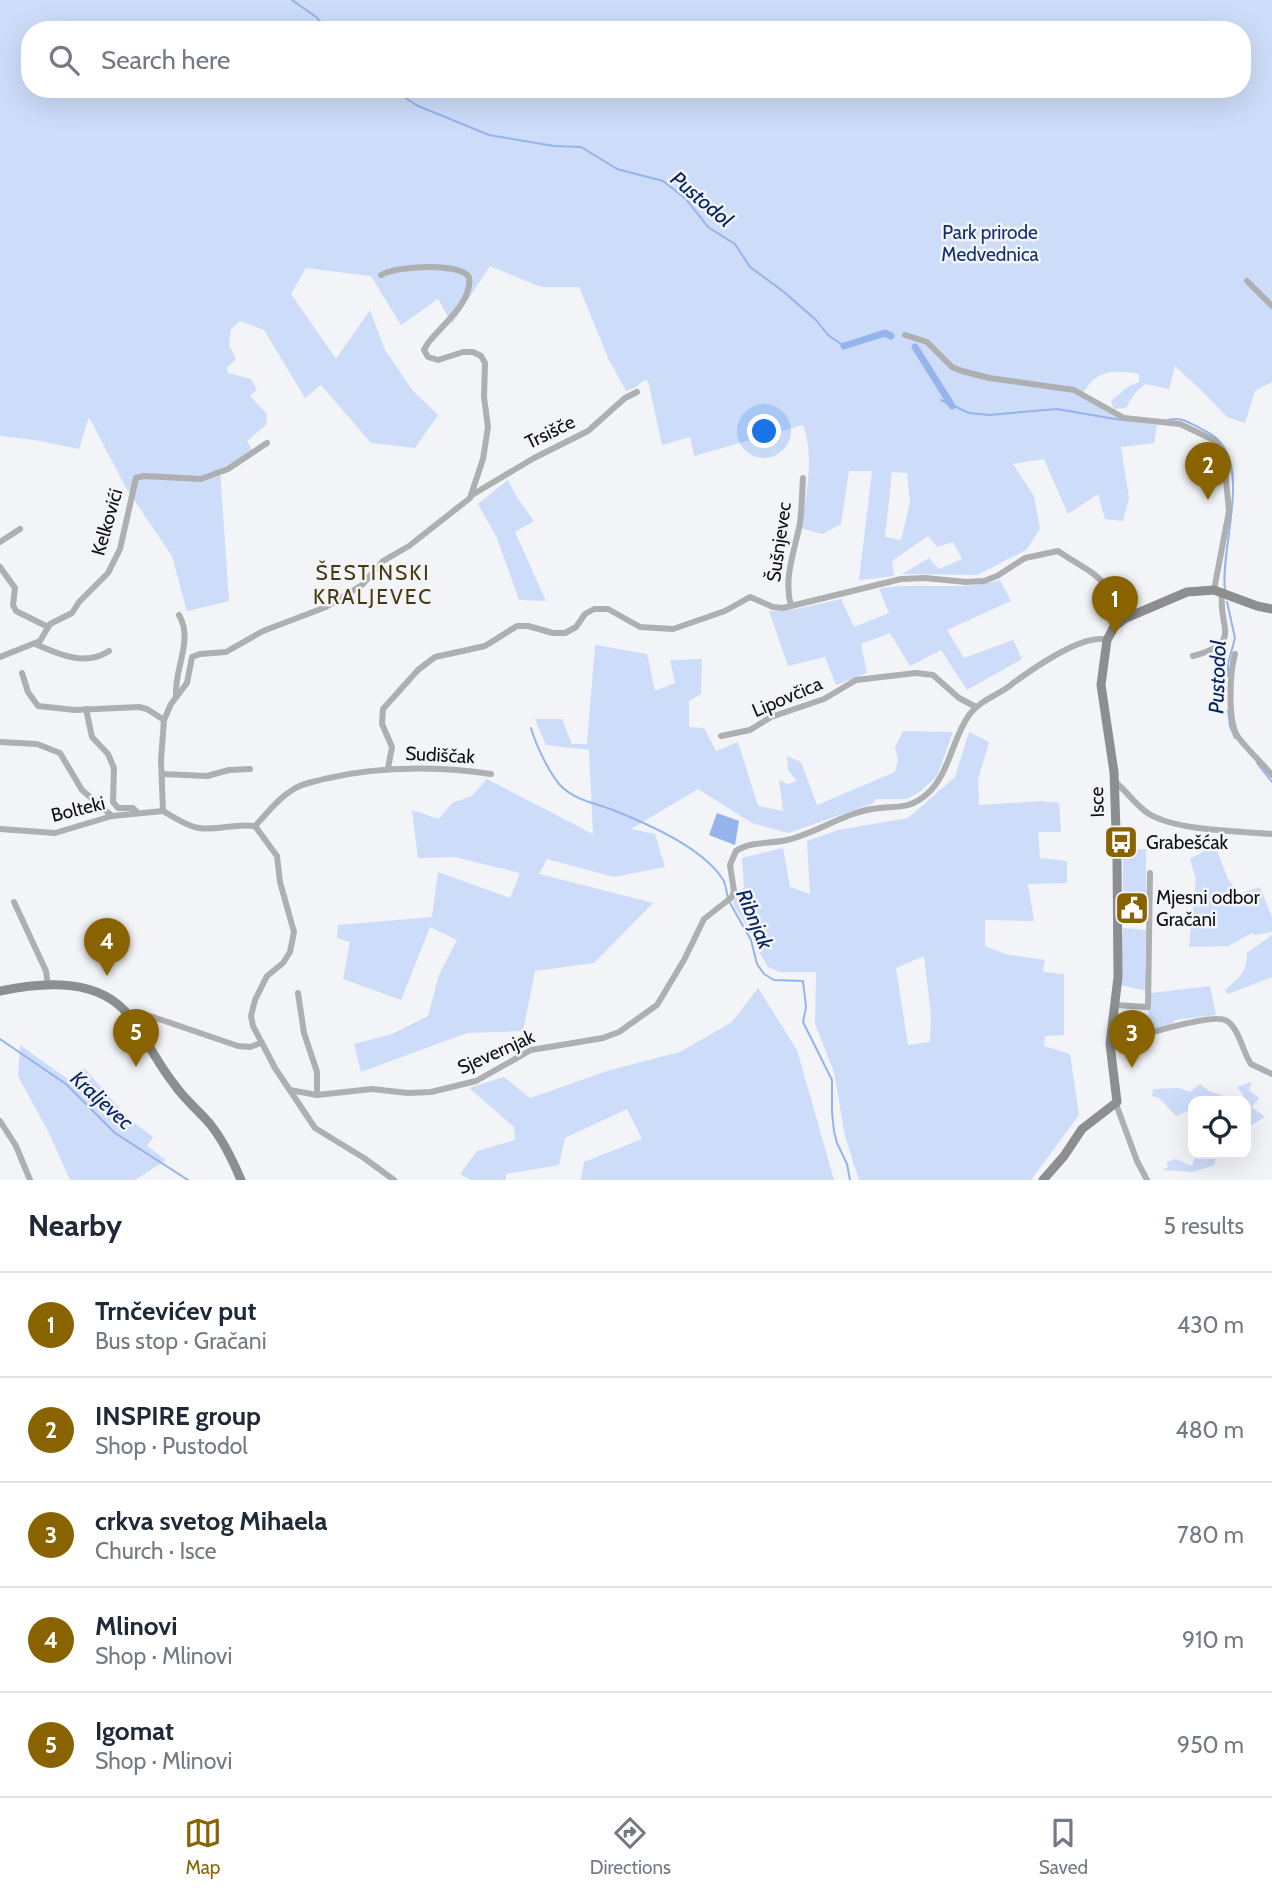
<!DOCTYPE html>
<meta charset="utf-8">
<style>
body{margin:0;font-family:Cabin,sans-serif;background:#f6f6f7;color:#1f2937}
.controls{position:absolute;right:21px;bottom:21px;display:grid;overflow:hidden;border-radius:14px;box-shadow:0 7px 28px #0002}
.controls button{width:63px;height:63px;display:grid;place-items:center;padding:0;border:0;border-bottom:2px solid #e0e1e3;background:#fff;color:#1f2937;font:35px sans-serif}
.you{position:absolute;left:765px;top:432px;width:24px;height:24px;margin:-18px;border:5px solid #fff;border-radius:50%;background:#1a73e8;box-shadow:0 0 0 10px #1a73e833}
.badge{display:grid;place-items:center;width:46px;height:46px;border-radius:50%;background:#886300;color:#fff;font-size:23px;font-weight:700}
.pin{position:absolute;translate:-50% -58px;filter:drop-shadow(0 2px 4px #0008)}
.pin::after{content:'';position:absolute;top:37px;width:24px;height:21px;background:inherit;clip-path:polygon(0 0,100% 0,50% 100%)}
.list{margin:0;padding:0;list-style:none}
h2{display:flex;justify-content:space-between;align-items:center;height:91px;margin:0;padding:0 28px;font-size:30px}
h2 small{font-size:23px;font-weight:400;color:#747a83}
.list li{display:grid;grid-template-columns:46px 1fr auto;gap:21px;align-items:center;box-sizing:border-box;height:105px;padding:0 28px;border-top:2px solid #e0e1e3}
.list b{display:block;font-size:26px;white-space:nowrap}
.list p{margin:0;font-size:23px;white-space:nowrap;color:#747a83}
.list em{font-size:23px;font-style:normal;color:#747a83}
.icon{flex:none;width:38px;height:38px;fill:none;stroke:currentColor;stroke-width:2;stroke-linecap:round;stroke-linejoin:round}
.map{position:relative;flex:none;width:1272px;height:1180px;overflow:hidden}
.search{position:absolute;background:#fff;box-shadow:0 7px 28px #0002;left:21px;right:21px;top:21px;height:77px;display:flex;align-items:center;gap:18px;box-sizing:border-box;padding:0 24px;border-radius:28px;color:#747a83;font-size:26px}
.sheet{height:616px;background:#fff}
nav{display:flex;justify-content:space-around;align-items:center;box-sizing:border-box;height:98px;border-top:2px solid #e0e1e3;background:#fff;font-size:19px;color:#747a83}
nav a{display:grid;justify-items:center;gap:4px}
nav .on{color:#886300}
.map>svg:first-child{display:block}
</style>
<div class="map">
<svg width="1272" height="1180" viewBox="0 0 1272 1180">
<rect width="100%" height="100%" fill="#f2f4f7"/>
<g fill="#cddcf9" fill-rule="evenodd">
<path d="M0 0H1272V382L1255 391 1245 423 1227 417 1202 391 1175 366 1169 389 1145 384 1135 393 1126 408 1114 409 1111 401 1129 386 1139 382V374C1112 370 1097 369 1082 395L1127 421 1157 425 1154 443 1121 447 1129 498 1123 521 1105 519 1098 494 1068 514 1044 459 1013 464 1034 496 1040 529 1026 550 977 575 902 574 929 558 939 569 962 559 953 542 937 547 928 536 892 561 894 576 859 580 872 471H849L841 524 822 534 801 528C806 494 815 458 803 425L694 456 690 437 662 445 648 381 644 380 636 387 626 391 609 360 579 287H541L490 266 452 324 438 299 401 325 371 276 306 268 291 294 336 359 370 310 385 350 413 391 438 415 415 448 371 443 321 385 305 398 264 330 240 321 231 329 229 345 236 359 227 368 228 373 251 379 257 390 250 396 267 414 266 425 247 441 253 452 238 462 220 469 229 601 187 611 172 556 126 488 89 417 79 449 35 440 0 436ZM30 30H1242V89H30ZM892 472 907 473 910 502 901 540 885 537Z"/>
<path d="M508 480 516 496 534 521 515 532 546 601 519 600 497 538 478 504Z"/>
<path d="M1000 580 1011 601 947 630 964 658 1013 640 1022 659 967 690 941 650 910 666 890 633 861 644 867 673 836 685 825 657 788 666 769 611 792 610 841 599 854 627 889 613 879 589C919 581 961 592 1000 580Z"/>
<path d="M595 645 647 654 655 691 675 683 670 660 702 659 701 694 689 701V727L704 728 716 751 738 742 758 806 783 811 779 780 787 784 797 781 788 770 787 756 801 762 817 805 895 772 898 760 895 747 903 731 953 732 937 776 921 791 907 799H876L872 804 788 833 752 823 698 789 631 829 655 834 665 867 614 877 547 859 539 874 653 903 594 963 535 971 523 1031 467 1033 361 1072 354 1044 392 1034 428 1016 439 975 457 940 430 927 401 1000 343 979 350 942 337 938 338 925 432 917 438 872 510 898 520 873 454 857 418 858 412 810 439 819 452 803 472 796 487 779 593 834 589 750 546 745 535 719H562L572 744H587Z"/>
<path d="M969 732 989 742 978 780 979 805 1042 801 1059 803 1061 832H1038L1040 858 1067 861V883L1028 884 1034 921 985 920V946L1005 954 1045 960 1043 972 1064 974V1035L1045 1036 1044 1046 1070 1054 1079 1115 1031 1180H859L845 1136 834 1072 815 1024 816 972H779L768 967 756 947 755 939 734 906 733 902 744 887 742 858 783 848 790 887 810 894 807 841 838 830 908 818 955 777ZM924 956 931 1015 930 1042 908 1045 896 968Z"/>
<path d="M1215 845 1227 877 1238 894 1260 887 1272 917V932L1255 935 1252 933 1228 946 1189 947 1196 879 1190 859Z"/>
<path d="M1146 849V895L1123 896V850Z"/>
<path d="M1123 928 1146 930 1145 968 1148 991 1120 985Z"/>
<path d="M1272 935V977L1228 994 1225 990C1238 979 1248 971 1247 953Z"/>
<path d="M1210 986 1216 1015 1174 1020 1173 1024 1150 1031 1148 1009H1151V993Z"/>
<path d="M758 988 797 1050 834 1180H581L584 1162 642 1139 627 1109 565 1138 559 1165 506 1174V1180H471L460 1174 477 1151 515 1140 514 1127 469 1088 504 1077 530 1098 610 1070 680 1052 732 1022Z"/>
<path d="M20 1045 69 1080 84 1068 128 1118 153 1137 147 1146 166 1160 135 1180H70L48 1131 18 1076Z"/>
<path d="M1252 1082 1249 1090 1259 1098 1252 1107 1265 1117 1250 1126 1246 1146 1245 1098 1237 1087Z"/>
<path d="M1200 1084 1209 1091 1227 1097 1229 1101H1193V1120L1188 1111 1176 1116 1159 1098 1152 1096 1153 1089 1179 1088 1190 1092Z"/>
<path d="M1197 1154H1222V1156L1215 1160V1165L1193 1172 1163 1170 1168 1167 1167 1162 1176 1159 1191 1166Z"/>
</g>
<path fill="#95b3ec" d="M717 813 739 821 735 845 709 835Z"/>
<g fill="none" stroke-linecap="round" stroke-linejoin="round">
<g stroke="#95b3ec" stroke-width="2">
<path d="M292 0 316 17 328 30"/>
<path d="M393 89 416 105 489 135 554 146 581 147 617 169 663 181 686 199 708 227 735 244 750 267 784 292 816 320 828 335 844 346"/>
<path d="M941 400 969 413 989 415 1057 409 1121 420"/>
<path d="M1168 420C1181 417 1186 421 1198 427 1206 432 1214 434 1220 442 1249 475 1220 550 1225 590"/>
<path d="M1227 602 1235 638 1228 664V676"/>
<path d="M1228 710 1230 726 1235 738"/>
<path d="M531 728C536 745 548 771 560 785 574 800 595 803 613 810 648 824 701 847 722 878 726 883 726 891 728 898"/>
<path d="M1257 763 1272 782"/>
<path d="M730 903 751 940 757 964 764 974 774 980 803 981 806 1007 803 1022 832 1080V1112L834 1131 837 1143 847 1164 850 1180"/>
<path d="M0 1039 66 1084 115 1133 188 1180"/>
</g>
<g stroke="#95b3ec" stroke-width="7">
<path d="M844 346 885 333 891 336"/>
<path d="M915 347 952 406"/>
</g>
<g stroke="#aeafb0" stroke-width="6">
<path d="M381 275C396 266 458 262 469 277 473 302 442 325 428 343L424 350 428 357 438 360 463 352H473L481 356 485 363 484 397 488 427 483 459 470 498 409 546 383 561 362 585 326 607 263 631 226 652 200 654 192 657 187 683 171 704 164 720 161 760 163 811C174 817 186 826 199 828 217 831 234 823 255 826L277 856 280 882 294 932 290 952 283 963 267 976 255 1000 251 1016 253 1026 275 1068 315 1128 364 1158 394 1180"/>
<path d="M1247 281 1272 306"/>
<path d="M905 335 927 342 952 367 962 371 989 378 1074 390 1124 418 1180 424 1216 441 1224 459 1229 511 1214 590"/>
<path d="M472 495 534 458 588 431 625 398 637 392"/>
<path d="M0 542 20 529"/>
<path d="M0 567 15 588 13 605 16 611 48 627"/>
<path d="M791 606C783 578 795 550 800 523 802 508 802 493 803 478"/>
<path d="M35 644C58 654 85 667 109 651"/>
<path d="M1235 654C1230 672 1227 721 1238 737 1248 750 1261 762 1272 775"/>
<path d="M1193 656C1244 642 1218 629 1222 593"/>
<path d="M0 657 40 641 50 624 72 613 79 602 108 573 120 549 136 478 144 476 201 479 228 469 267 443"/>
<path d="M22 673 28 692 38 706 75 710 139 707 147 709 164 720"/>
<path d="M176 696C174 668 194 640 179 615"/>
<path d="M86 709 92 737 108 754 114 768 113 802 118 808H133L138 813"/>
<path d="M721 736 750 730 771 717 824 699 856 680 916 673 933 675 959 698 976 707"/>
<path d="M0 742 37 744 60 753 82 790 112 816"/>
<path d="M388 768 392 747 382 724 383 709 418 670 435 657 485 646 517 626H528L553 633H565L576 627 585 614 594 609H608L640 627 673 629 725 611 750 597 773 607 783 608 901 579 925 578 966 582 984 581 997 576 1025 558 1058 551C1091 574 1119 579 1114 627"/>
<path d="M162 774 207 776 229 770 250 769"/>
<path d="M1114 781C1127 791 1135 805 1149 814 1178 831 1238 831 1272 834"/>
<path d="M255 826C267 814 278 798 294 789 303 783 314 782 324 779 379 766 435 766 491 774"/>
<path d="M0 829 55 833 112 816 163 811"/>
<path d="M14 902 46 971 48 986"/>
<path d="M298 993 304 1033 317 1072V1095"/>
<path d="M1115 1005 1148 1007 1150 873"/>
<path d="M131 1018 141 1015 150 1016 238 1046 250 1047 261 1043"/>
<path d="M1110 1044C1129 1040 1214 1011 1227 1021 1240 1030 1242 1051 1251 1064L1272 1074"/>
<path d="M290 1090 317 1095 372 1089 408 1093 431 1092 476 1081 531 1050 603 1038 619 1032 657 1005 684 960 704 919 732 897 734 891 730 865 736 851C750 841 771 844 787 840 817 833 842 814 872 809 895 805 908 811 927 794 950 773 952 739 969 715 980 700 999 695 1012 684 1031 670 1083 633 1107 640"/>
<path d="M1116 1104 1137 1161 1147 1180"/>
<path d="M0 1121 16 1146 30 1180"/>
</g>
<g stroke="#8d8e8f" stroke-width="9">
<path d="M0 991C43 982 100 977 130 1017 146 1038 157 1063 174 1084 184 1099 198 1110 210 1124 223 1140 233 1161 241 1180"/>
<path d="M1043 1180 1064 1156 1082 1129 1117 1102 1110 1044 1118 977 1117 860 1114 772 1101 685 1107 640 1114 627 1126 618 1187 592 1214 590 1257 606 1272 609"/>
</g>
</g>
<defs>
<g id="bus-square" transform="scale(1.75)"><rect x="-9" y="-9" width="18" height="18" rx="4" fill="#886300" stroke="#f2f4f7"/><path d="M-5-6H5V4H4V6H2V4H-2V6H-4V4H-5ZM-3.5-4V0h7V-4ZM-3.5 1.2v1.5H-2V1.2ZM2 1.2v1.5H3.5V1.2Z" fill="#fff"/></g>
<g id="civic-square" transform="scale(1.75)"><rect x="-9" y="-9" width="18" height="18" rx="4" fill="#886300" stroke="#f2f4f7"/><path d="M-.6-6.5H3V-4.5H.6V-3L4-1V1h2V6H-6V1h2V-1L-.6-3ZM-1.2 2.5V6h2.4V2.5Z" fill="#fff"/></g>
</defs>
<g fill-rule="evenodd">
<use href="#bus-square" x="1121" y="842"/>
<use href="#civic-square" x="1132" y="908"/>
</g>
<g text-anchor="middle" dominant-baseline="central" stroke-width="5" stroke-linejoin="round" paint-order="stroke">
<g font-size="19" fill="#102e70" stroke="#f2f4f7">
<text x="990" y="232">Park prirode<tspan x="990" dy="22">Medvednica</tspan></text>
</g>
<g font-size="19" fill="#0e0f10" stroke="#f2f4f7">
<text transform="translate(550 432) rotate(-26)">Trsišče</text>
<text transform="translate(107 522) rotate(-74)">Kelkovići</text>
<text transform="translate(779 542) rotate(-82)">Šušnjevec</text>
<text transform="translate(787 697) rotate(-23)">Lipovčica</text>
<text transform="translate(440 755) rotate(3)">Sudiščak</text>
<text transform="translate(1097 802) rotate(-92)">Isce</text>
<text transform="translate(78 809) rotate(-14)">Bolteki</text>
<text transform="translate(496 1052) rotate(-24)">Sjevernjak</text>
</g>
<g font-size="19" fill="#0e0f10" stroke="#f2f4f7" text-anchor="start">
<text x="1146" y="842">Grabešćak</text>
<text x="1156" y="897">Mjesni odbor<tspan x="1156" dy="22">Gračani</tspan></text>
</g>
<g font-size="21" font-style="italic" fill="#052263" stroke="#f2f4f7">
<text transform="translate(702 199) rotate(40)">Pustodol</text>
<text transform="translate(1217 677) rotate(-88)">Pustodol</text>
<text transform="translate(755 919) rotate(67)">Ribnjak</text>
<text transform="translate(102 1100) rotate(42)">Kraljevec</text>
</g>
<g font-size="21" letter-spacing="2" fill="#493710" stroke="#f2f4f7">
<text x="373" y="572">ŠESTINSKI<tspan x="373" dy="24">KRALJEVEC</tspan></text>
</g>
</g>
</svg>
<div class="controls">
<button><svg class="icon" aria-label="locate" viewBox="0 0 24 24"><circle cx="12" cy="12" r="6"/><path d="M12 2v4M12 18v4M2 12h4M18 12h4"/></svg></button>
</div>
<div class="you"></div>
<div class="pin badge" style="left:1115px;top:634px">1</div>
<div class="pin badge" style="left:1208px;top:500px">2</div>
<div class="pin badge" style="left:1132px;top:1068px">3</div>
<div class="pin badge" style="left:107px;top:976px">4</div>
<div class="pin badge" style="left:136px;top:1067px">5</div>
<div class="search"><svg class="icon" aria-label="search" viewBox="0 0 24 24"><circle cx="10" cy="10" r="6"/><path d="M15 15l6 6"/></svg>Search here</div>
</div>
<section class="sheet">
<h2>Nearby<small>5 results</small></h2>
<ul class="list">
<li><span class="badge">1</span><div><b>Trnčevićev put</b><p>Bus stop · Gračani</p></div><em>430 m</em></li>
<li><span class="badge">2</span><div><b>INSPIRE group</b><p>Shop · Pustodol</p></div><em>480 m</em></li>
<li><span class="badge">3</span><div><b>crkva svetog Mihaela</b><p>Church · Isce</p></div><em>780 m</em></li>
<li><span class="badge">4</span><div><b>Mlinovi</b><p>Shop · Mlinovi</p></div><em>910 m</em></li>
<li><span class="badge">5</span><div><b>Igomat</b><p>Shop · Mlinovi</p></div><em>950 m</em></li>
</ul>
</section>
<nav>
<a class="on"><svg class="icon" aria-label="map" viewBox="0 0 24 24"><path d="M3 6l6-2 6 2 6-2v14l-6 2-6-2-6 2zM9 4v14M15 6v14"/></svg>Map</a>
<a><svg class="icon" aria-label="directions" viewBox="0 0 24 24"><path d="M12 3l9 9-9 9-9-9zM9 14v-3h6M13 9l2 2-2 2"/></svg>Directions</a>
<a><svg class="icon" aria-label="saved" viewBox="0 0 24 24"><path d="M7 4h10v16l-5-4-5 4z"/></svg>Saved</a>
</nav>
